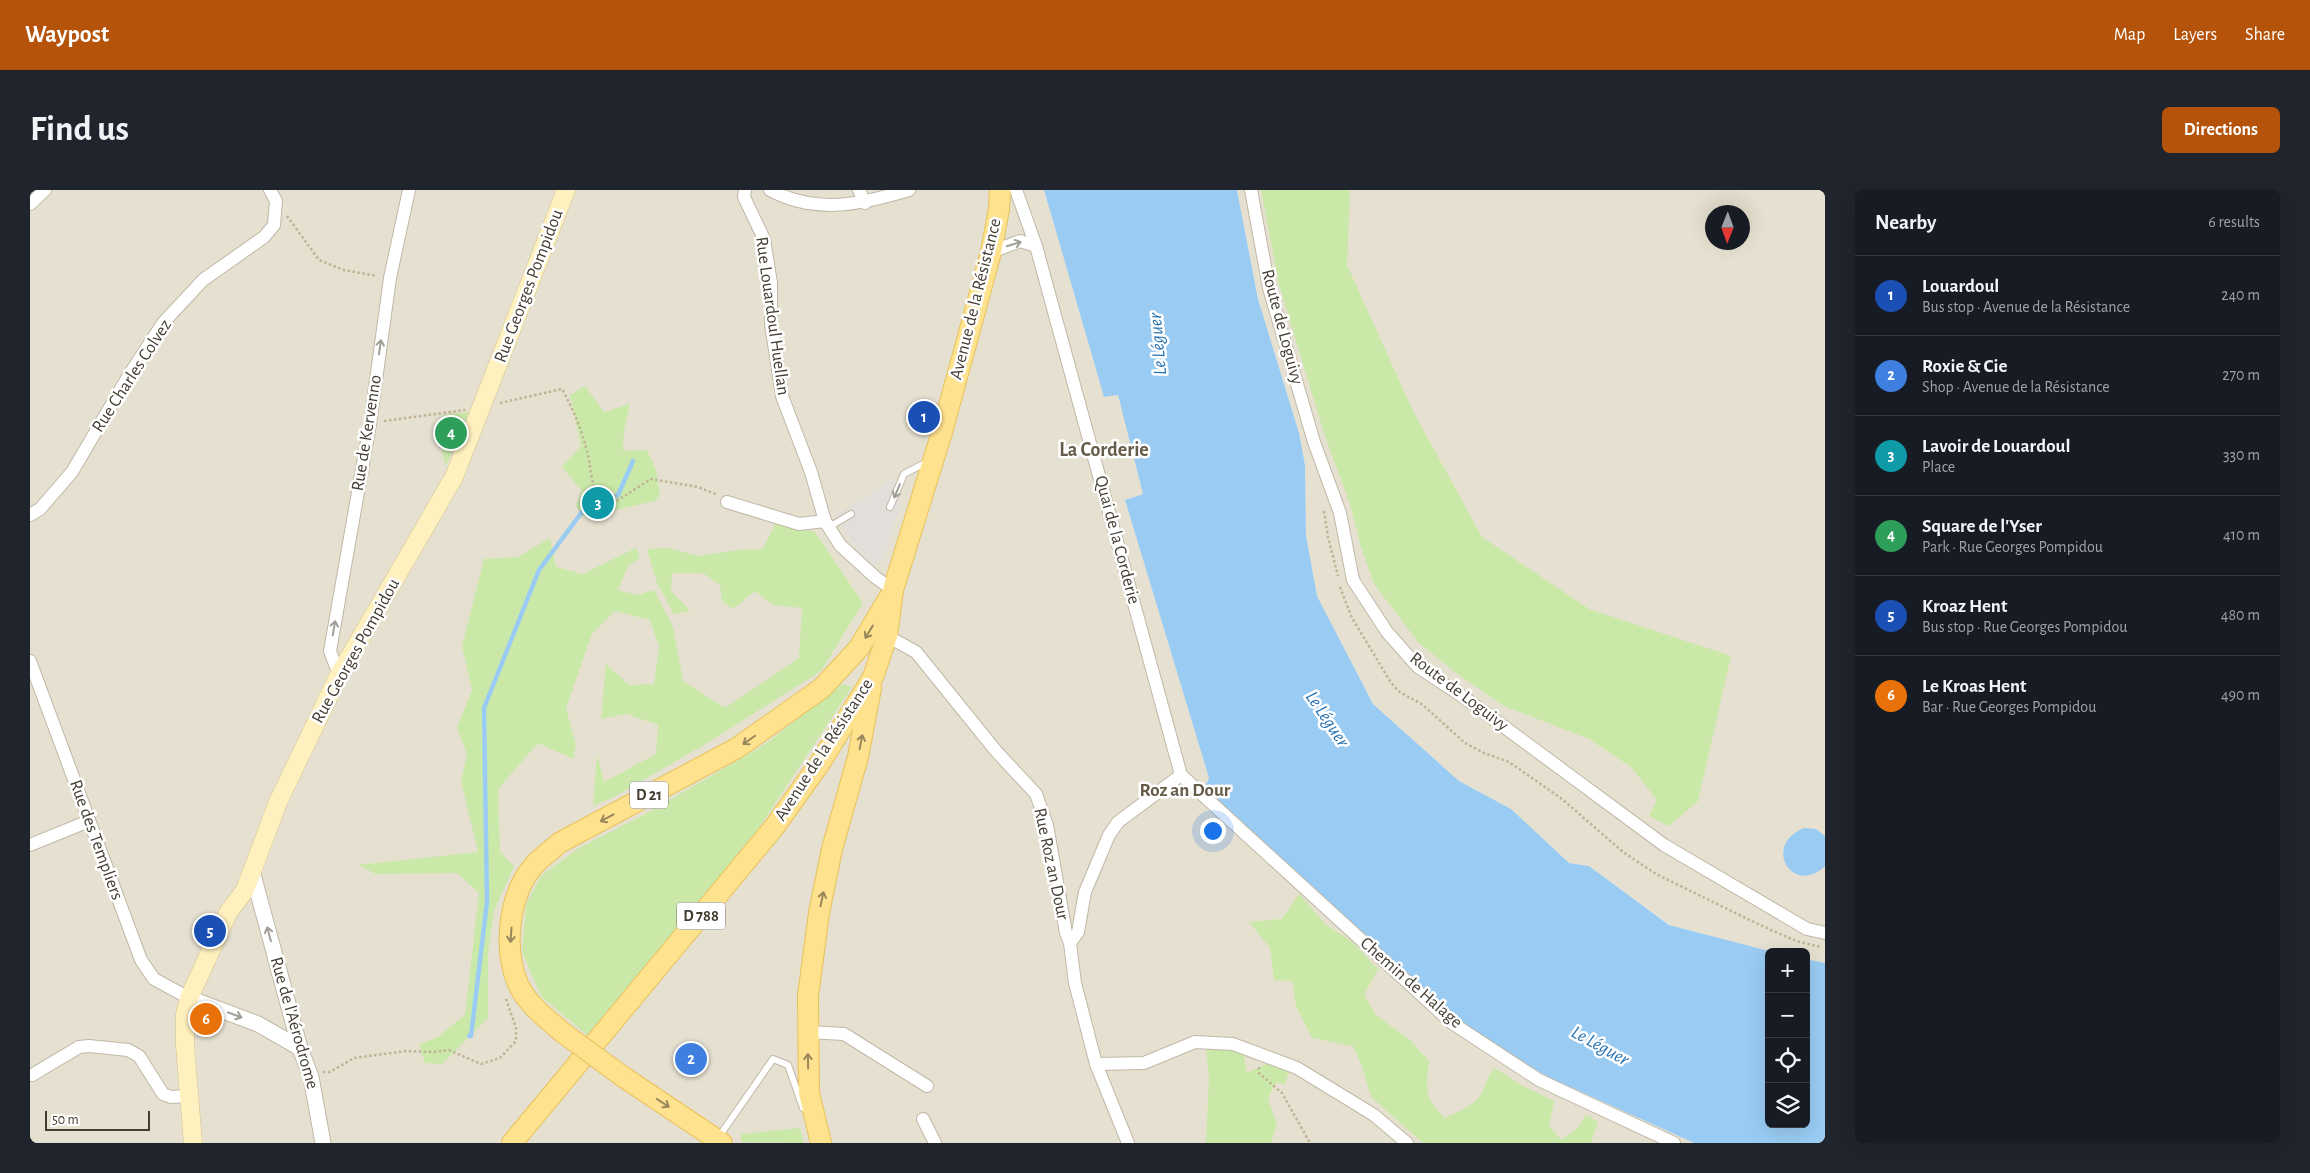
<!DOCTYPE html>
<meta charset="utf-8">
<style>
body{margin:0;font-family:"Alegreya Sans",sans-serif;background:#20242c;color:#f1f3f6}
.controls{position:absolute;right:15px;bottom:15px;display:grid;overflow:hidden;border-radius:8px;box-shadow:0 5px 20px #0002}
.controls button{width:45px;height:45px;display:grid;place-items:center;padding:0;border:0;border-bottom:1px solid #363941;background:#171b24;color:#f1f3f6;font:25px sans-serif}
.compass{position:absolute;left:1675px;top:15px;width:45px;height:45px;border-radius:50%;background:#171b24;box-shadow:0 5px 20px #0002;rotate:181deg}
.scale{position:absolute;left:15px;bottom:12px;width:105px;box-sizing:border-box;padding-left:5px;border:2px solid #433d32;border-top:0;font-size:14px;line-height:18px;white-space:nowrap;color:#433d32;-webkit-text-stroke:4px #fff;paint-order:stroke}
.you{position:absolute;left:1182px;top:640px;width:18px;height:18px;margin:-12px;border:4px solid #fff;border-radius:50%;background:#1a73e8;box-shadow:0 0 0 8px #1a73e833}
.badge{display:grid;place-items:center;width:32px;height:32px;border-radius:50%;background:#b45309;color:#fff;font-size:16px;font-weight:700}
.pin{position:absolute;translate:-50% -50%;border:2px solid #fff;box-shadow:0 1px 5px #0006}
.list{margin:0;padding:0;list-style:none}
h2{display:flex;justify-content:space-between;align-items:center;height:65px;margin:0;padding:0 20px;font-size:21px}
h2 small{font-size:16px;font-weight:400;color:#9ea1a6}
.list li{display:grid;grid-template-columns:32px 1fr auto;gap:15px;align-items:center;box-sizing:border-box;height:80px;padding:0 20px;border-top:1px solid #363941}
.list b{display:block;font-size:19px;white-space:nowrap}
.list p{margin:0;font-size:16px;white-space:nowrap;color:#9ea1a6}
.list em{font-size:16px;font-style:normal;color:#9ea1a6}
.icon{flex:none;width:28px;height:28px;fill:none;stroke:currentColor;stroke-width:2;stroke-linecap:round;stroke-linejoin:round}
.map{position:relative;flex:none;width:1795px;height:953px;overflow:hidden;border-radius:8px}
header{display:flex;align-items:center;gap:30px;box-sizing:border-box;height:70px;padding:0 25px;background:#b45309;color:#fff}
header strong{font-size:24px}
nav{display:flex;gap:28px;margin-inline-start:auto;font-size:18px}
.intro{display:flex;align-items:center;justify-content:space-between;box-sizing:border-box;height:120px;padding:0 30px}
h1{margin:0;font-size:35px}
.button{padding:12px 22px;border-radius:8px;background:#b45309;color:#fff;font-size:18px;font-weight:700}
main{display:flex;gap:30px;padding:0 30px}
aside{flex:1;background:#171b24;border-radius:8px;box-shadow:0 5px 20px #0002}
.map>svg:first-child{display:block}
</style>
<header>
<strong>Waypost</strong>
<nav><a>Map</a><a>Layers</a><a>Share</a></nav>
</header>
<div class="intro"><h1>Find us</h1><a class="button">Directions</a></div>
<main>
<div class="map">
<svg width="1795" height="953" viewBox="0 0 1795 953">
<rect width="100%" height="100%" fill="#f2eee2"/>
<g fill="#e6e0d0" fill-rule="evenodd">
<path d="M0 0H1014L1074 207 1088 205 1113 304 1095 310 1179 588 1174 599 1396 801 1452 848 1518 887 1664 953H0Z"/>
<path d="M1207 0H1795V773L1776 769V762H1743L1640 735 1559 676 1539 673 1481 619 1429 591 1343 514 1287 406 1276 345 1275 275 1269 243 1228 109ZM1682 22H1712V52H1682Z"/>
</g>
<g fill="#cae9a8">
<path d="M1231 0H1320L1317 75 1383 221 1452 347 1559 419 1701 466 1668 611 1639 636 1619 626 1627 610 1601 577 1559 549 1474 516 1426 483 1388 452 1344 394 1331 357 1320 314 1295 246 1249 95Z"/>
<path d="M555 196 574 222 600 214 594 240 593 261 617 260 626 280 630 304 625 311 554 327 546 316 552 301 532 277 551 256 540 205Z"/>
<path d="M439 222 416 276 412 262V225Z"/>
<path d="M745 334 785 342 833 413 791 481 677 553 584 607 563 616 567 564 574 592 626 564 628 535 596 524 571 529 576 474 599 495 624 494 629 456 620 430 585 421 562 444 536 518 546 555 543 569 508 553 468 599 470 662 484 676 464 721 458 762V828L412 874 395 873 389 854 406 848 435 825 449 703 427 683 346 684 328 675 448 662 431 591 437 565 427 537 442 500 432 456 454 369 488 367 520 348 526 377 553 384 606 358 610 368 598 376 588 400 608 405 624 400 643 437 653 491 695 518 769 468 772 418 743 415 725 401 703 419 692 411 690 395 673 383H642L641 401 660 421 644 424 627 393 617 359 638 358 669 366 708 360 733 359Z"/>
<path d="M812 494 822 497 726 642 557 845 511 806 492 762 496 714 511 686 549 658 619 622 734 555Z"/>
<path d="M1269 704 1296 735 1321 751 1348 779 1334 805 1346 825 1380 850 1399 871C1396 898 1394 908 1414 928 1427 923 1444 916 1452 903 1458 893 1454 890 1465 878L1489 894 1524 911 1519 935 1531 950 1548 938 1556 925 1568 932 1561 953H1393L1341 907 1332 876 1323 856 1282 848 1266 816 1262 791 1244 790 1240 758 1219 732 1252 729Z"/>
<path d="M1176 858 1213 862 1217 883 1238 873 1259 882 1255 894 1246 893 1238 908 1247 935 1241 953H1176L1179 886Z"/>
<path d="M770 938 774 953 711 952V944Z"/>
</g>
<path fill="#e2dfdb" d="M864 288 870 316 854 369 842 376 823 354 806 326Z"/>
<g fill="#9accf3">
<path d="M1014 0H1207L1228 109 1269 243 1275 275 1276 345 1287 406 1343 514 1429 591 1481 619 1539 673 1559 676 1639 735 1743 762H1739V934H1776V769L1795 773V953H1664L1518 887 1452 848 1396 801 1174 599 1179 588 1095 310 1113 304 1088 205 1074 207Z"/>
<path d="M1774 638 1786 639 1795 646V676C1763 707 1731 655 1774 638Z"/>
</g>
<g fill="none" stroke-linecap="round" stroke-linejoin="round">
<path stroke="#9accf3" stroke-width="4.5" d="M439 846H441L457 712 454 518 509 380 555 318 588 305 603 271"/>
<g stroke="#c0b8a7" stroke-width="8">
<g id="service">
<path d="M860 317 874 284 899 271"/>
<path d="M799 337 821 324"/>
<path d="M688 948 743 869 758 875 773 918"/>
</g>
</g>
<g stroke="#c0b8a7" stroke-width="14">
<g id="minor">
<path d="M715 0 714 7 734 49 741 93V134L752 206 781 282 795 331 810 355 845 387 863 400"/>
<path d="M740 0C787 25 832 14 879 0"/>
<path d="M829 0 835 13"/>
<path d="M986 0 1006 56 1151 585"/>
<path d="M1221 0 1239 98 1284 252 1310 323 1323 390 1357 442 1388 477 1435 508 1634 655 1777 739 1795 743"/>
<path d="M0 14 15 0"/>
<path d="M961 62 990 51 1006 56"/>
<path d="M697 312 769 334 795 331"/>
<path d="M0 325 10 319 42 282 99 185 133 133 173 90 234 47 244 35 246 11 240 0"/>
<path d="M857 446 886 462 966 561 1006 604 1017 635 1036 743 1040 753 1045 793 1066 874 1098 953"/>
<path d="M0 471 111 770 124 789 159 808"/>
<path d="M309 485 300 461 340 234 360 88 379 0"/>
<path d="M1151 585 1422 833 1509 890 1644 953"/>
<path d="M0 655 59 631"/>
<path d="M1040 753 1048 742 1055 702 1079 645 1088 632 1151 585"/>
<path d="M778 842 814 844 897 896"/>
<path d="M1066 874 1114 873 1165 852 1203 854 1267 878 1344 925 1377 953"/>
<path d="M2 885 49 857 59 856 98 860 109 866 133 904 141 907 158 906"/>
<path d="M893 929 905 953"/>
</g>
</g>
<g stroke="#c0b8a7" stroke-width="17">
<g id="tertiary">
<path d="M222 681 270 858 281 887 293 953"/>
<path d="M159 808 228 834 270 858"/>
</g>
</g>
<g stroke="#d4c48f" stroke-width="19">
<path id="secondary" d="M163 953 155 855V825L159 808 198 723 215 700 248 612 309 485 424 287 536 0"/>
</g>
<g stroke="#e8c259" stroke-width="22">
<g id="primary">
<path d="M532 842C516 828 497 814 488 794 473 758 478 703 506 673 513 666 522 660 529 653L707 558 792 498 829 458 859 408"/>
<path d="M592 886 692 953"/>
<path d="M482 953 745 636 790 573 843 487 857 446 863 400 912 242 961 62 969 19 970 0"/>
<path d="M791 953 779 903 778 806 789 723 802 659 828 567 841 498"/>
</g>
</g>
<g stroke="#c0b295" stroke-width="2.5" stroke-dasharray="2.5 2.5" stroke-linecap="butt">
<path d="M257 26 289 70 314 80 347 86"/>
<path d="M470 213 532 199C543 219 552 240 557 262 561 275 560 288 566 301L581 303 588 310 621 289 668 297 688 305"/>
<path d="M354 231 435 220"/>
<path d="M1294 321 1298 347 1308 386"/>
<path d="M1310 397 1322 428 1360 491 1368 501 1393 515 1435 553 1454 563 1479 572 1532 609 1593 662 1626 684 1730 735 1766 751 1791 757"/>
<path d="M1229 877V883L1252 903 1280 953"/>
<path d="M293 882H300L324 868 376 861 403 862 419 860 451 874 470 868 486 851V838L476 809"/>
</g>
<use href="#service" stroke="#fff" stroke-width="6"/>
<use href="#minor" stroke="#fff" stroke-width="12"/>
<use href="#tertiary" stroke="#fff" stroke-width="15"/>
<use href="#secondary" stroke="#fff1bf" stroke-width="18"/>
<use href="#primary" stroke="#ffe28e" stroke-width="20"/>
<g stroke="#e8c259" stroke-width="22" stroke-linecap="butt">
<path id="primary-bridge" d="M532 842 592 886"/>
</g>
<use href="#primary-bridge" stroke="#ffe28e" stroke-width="20"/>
</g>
<defs><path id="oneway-shaft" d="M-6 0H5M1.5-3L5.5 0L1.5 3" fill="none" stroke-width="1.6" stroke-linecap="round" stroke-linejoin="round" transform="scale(1.25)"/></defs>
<g stroke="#a19e98">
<use href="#oneway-shaft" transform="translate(984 54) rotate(-17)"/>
<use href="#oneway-shaft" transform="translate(350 157) rotate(-82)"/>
<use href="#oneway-shaft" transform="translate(867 301) rotate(113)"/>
<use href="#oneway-shaft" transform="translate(304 438) rotate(-80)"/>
<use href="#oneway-shaft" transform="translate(239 744) rotate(-105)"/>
<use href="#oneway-shaft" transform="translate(205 825) rotate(21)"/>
</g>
<g stroke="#98875b">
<use href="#oneway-shaft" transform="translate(839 442) rotate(121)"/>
<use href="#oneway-shaft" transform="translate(719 550) rotate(145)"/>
<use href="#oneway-shaft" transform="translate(831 552) rotate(-79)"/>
<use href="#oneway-shaft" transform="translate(577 628) rotate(152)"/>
<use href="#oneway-shaft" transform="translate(792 709) rotate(-78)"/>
<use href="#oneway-shaft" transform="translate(481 745) rotate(94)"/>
<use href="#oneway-shaft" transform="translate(778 871) rotate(-91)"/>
<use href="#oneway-shaft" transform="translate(633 913) rotate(34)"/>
</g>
<g text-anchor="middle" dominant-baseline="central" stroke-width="5" stroke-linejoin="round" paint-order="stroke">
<g fill="#fff" stroke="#7b7770" stroke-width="1">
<rect x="600" y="591.5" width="38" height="27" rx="4"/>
<rect x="647" y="712.5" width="48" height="27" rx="4"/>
</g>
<g font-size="16" font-weight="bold" fill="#433d32">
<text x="619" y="605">D 21</text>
<text x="671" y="726">D 788</text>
</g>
<g font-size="18" fill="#433d32" stroke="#fff">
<text transform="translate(499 96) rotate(-69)">Rue Georges Pompidou</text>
<text transform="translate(946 109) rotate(-76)">Avenue de la Résistance</text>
<text transform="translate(742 126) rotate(82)">Rue Louardoul Huellan</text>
<text transform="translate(1252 137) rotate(75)">Route de Loguivy</text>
<text transform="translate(102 186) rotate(-57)">Rue Charles Colvez</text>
<text transform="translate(337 243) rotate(-81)">Rue de Kervenno</text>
<text transform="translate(1087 350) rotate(75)">Quai de la Corderie</text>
<text transform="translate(326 461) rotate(-61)">Rue Georges Pompidou</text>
<text transform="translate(1429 502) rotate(37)">Route de Loguivy</text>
<text transform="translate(794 560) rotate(-57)">Avenue de la Résistance</text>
<text transform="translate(66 650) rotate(70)">Rue des Templiers</text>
<text transform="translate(1021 674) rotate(78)">Rue Roz an Dour</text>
<text transform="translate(1381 793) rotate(41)">Chemin de Halage</text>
<text transform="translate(264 833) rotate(74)">Rue de l'Aérodrome</text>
</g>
<g font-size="19" font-style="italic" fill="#2874b3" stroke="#fff">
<text transform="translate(1128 154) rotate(-95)">Le Léguer</text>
<text transform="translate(1297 529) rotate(56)">Le Léguer</text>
<text transform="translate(1570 856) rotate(29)">Le Léguer</text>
</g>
<g font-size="19" font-weight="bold" fill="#675c49" stroke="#fff">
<text x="1155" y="600">Roz an Dour</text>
</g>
<g font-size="20" font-weight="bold" fill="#675c49" stroke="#fff">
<text x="1074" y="260">La Corderie</text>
</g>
</g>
</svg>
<div class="controls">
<button>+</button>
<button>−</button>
<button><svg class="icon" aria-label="locate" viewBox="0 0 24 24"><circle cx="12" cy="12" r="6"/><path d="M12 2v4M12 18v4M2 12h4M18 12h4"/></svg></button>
<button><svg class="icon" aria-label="layers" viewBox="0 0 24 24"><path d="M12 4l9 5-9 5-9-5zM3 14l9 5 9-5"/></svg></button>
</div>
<svg class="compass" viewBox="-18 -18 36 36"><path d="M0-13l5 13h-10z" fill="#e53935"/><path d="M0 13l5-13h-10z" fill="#9ea1a6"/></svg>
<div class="scale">50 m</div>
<div class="you"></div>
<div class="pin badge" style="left:894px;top:227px;background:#1a4fb4">1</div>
<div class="pin badge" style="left:661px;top:869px;background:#3f7fe0">2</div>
<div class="pin badge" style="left:568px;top:313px;background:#0f9aa8">3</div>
<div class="pin badge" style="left:421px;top:243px;background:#2e9e5b">4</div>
<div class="pin badge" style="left:180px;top:741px;background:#1a4fb4">5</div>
<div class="pin badge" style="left:176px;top:829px;background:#e8710a">6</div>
</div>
<aside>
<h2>Nearby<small>6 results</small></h2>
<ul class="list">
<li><span class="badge" style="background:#1a4fb4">1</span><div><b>Louardoul</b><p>Bus stop · Avenue de la Résistance</p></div><em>240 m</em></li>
<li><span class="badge" style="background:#3f7fe0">2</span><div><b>Roxie &amp; Cie</b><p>Shop · Avenue de la Résistance</p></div><em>270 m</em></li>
<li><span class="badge" style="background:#0f9aa8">3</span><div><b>Lavoir de Louardoul</b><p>Place</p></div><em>330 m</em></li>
<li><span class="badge" style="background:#2e9e5b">4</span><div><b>Square de l'Yser</b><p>Park · Rue Georges Pompidou</p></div><em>410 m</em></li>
<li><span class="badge" style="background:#1a4fb4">5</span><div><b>Kroaz Hent</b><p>Bus stop · Rue Georges Pompidou</p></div><em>480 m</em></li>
<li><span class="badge" style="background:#e8710a">6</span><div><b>Le Kroas Hent</b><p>Bar · Rue Georges Pompidou</p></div><em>490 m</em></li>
</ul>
</aside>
</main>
